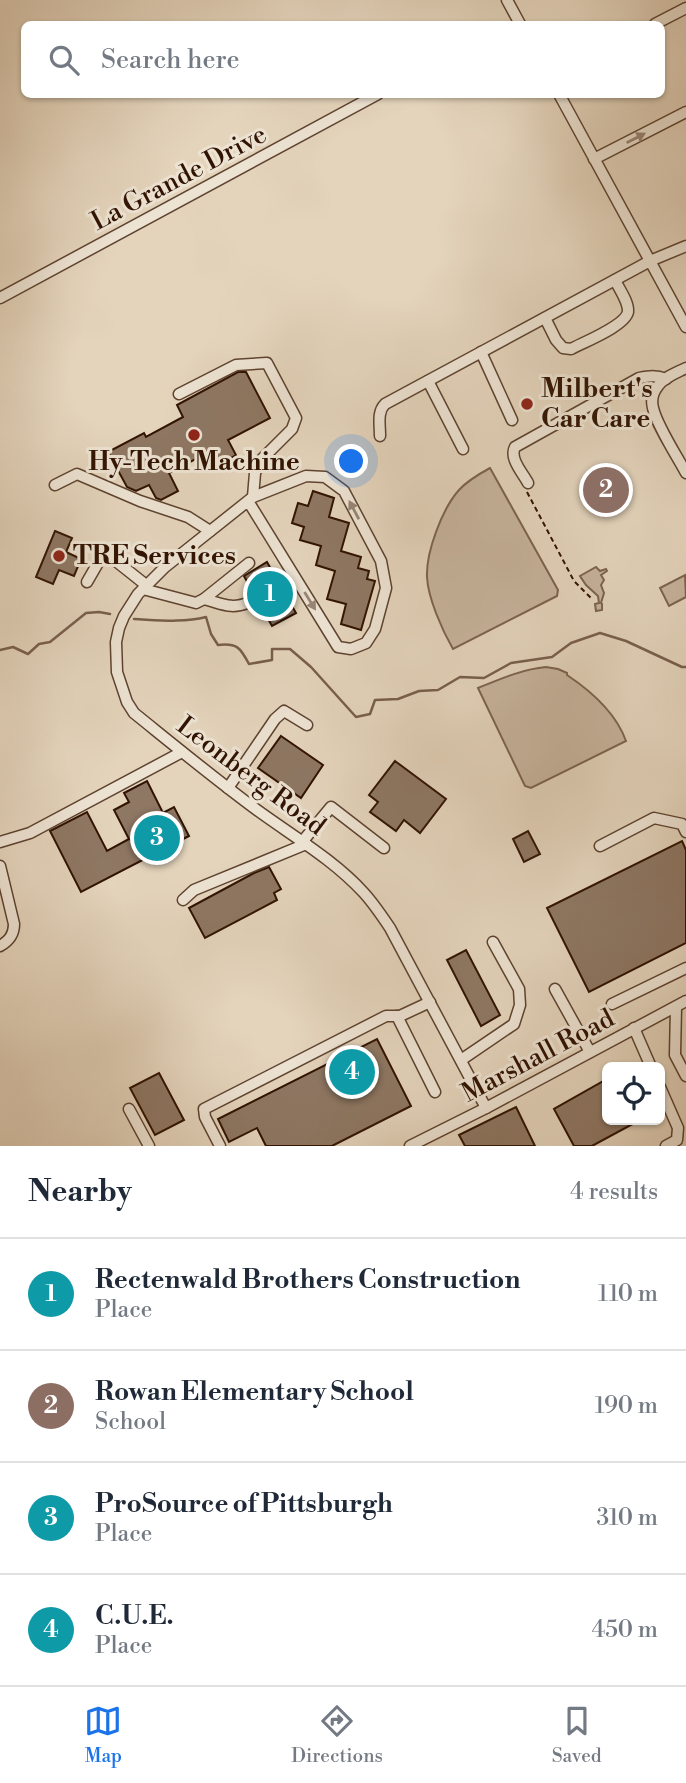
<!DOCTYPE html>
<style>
body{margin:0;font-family:"Libre Bodoni",serif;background:#f6f6f7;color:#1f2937}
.controls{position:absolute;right:21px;bottom:21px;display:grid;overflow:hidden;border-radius:10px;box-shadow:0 2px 5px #0004}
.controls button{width:63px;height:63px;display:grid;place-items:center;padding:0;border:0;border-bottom:2px solid #e0e1e3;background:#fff;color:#1f2937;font:35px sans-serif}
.you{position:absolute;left:352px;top:462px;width:24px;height:24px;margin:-18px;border:5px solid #fff;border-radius:50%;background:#1a73e8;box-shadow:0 0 0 10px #1a73e833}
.badge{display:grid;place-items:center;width:46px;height:46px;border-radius:50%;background:#1a73e8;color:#fff;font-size:23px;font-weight:700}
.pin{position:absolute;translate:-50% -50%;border:4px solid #fff;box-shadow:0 2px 7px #0006}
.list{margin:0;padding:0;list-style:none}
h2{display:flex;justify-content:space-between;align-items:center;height:91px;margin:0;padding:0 28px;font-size:30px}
h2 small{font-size:23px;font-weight:400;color:#747a83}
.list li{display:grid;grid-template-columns:46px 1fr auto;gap:21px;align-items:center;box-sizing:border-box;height:112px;padding:0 28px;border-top:2px solid #e0e1e3}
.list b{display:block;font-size:26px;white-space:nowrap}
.list p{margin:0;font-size:23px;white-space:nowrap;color:#747a83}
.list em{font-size:23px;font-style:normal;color:#747a83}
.icon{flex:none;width:38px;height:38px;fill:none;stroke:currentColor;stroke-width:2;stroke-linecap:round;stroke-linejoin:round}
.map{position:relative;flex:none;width:686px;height:1146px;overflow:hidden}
.search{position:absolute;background:#fff;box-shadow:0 2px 5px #0004;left:21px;right:21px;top:21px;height:77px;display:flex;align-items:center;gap:18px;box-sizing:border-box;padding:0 24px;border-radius:10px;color:#747a83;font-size:26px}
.sheet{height:539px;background:#fff}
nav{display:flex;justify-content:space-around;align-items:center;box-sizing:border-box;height:98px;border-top:2px solid #e0e1e3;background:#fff;font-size:19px;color:#747a83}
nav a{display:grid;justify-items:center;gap:4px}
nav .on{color:#1a73e8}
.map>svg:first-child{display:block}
</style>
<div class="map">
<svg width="686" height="1146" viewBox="0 0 686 1146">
<rect width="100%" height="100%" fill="#e4d4bc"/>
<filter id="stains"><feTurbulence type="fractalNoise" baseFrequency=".00286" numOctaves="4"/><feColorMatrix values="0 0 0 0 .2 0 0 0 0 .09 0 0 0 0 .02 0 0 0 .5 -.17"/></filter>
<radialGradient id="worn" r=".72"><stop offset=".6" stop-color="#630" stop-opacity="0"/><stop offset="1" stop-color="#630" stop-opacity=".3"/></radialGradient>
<g fill="#c6b39c" stroke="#7c634f" stroke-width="2">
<path d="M490 468 558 590 557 596 453 649C442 630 428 598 427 577 426 552 442 509 459 490 467 481 479 474 490 468Z"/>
<path d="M596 567 600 571 606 569 607 571 601 575 604 580 601 585 604 593 601 603 602 604V610L596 611 595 604 599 603 598 596 586 585 580 576Z"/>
<path d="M685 575 686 597 669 606 660 588Z"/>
<path d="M546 667 558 669 567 673V675C591 691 616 713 626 741L531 788 525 786 478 688C500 679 523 669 546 667Z"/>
</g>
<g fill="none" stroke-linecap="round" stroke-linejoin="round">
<g stroke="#785f4c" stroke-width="2.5">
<path d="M134 619C157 620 183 623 206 617L211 634 218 645C237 643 240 647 249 664L272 660V649H290L311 667 356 717 370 714 375 700 398 699 419 691 438 690 460 677 484 678 511 663 552 657 571 643 600 633 626 641 682 667H686"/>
<path d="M0 650 13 647 28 654 39 644 50 642 86 613 99 612 110 614"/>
</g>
</g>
<g fill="#8e7763" stroke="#311302" stroke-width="2">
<path d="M238 372H246L270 418 228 440 236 455 213 468 205 454 169 473 178 491 161 500 156 498 149 485 136 491 127 487 108 452 144 433 146 437 183 417 177 405Z"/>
<path d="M313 491 334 498 329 517 349 523 341 551 361 557 358 568 369 571 367 579 375 581 361 630 341 624 346 604 327 599 335 571 316 565 321 546 300 540 304 527 292 523 298 503 308 506Z"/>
<path d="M55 531 72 538 66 552 81 559 74 576 59 570 53 584 36 577Z"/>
<path d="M267 562 296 613 272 626 244 576Z"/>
<path d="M281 736 323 765 301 798 258 768Z"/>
<path d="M395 761 446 799 420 833 404 820 396 831 370 812 378 802 369 795Z"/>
<path d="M147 781 163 813 174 807 189 836 81 892 50 831 87 812 107 851 129 839 114 810 129 802 124 793Z"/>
<path d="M528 831 540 854 524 862 513 839Z"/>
<path d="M682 841 686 850V943L589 992 547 908Z"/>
<path d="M269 867 281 889 274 893 277 900 205 938 189 908 254 873Z"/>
<path d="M466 950 500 1015 481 1026 447 960Z"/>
<path d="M377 1039 411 1106 332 1146H266L257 1128 229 1142 218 1119Z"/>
<path d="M159 1073 184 1120 155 1135 130 1088Z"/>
<path d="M607 1079V1120H640L592 1146H574L554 1109Z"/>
<path d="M516 1107 535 1146H465L459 1135Z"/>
</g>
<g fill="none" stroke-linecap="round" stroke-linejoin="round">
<g stroke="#5e4330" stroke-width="13">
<g id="minor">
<path d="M507 0 520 24"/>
<path d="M655 24 686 8"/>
<path d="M559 94 686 327"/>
<path d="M594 159 686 112"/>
<path d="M0 298 378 94"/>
<path d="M545 318 556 340 563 348 571 349C584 342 625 326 628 312 629 302 619 289 615 280"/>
<path d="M481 352 512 420"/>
<path d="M686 368C676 373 664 377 658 386 653 392 651 400 653 408 657 426 677 456 686 473"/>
<path d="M428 381 463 449"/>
<path d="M179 394 236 365 267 363 296 418 292 429 261 460 255 473 253 497"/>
<path d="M380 436C380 424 377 412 385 404L650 261 686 246"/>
<path d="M528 483C522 472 509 458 515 447L639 378C649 376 656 375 666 379"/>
<path d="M55 485 77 474 140 501 188 517 210 531"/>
<path d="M248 501 338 647 351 649 366 643 375 629 386 588 381 561 344 491 325 477 306 476 253 497 165 567 138 594 124 616 119 628 116 642 117 672 127 702 134 713C175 746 215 779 257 810 294 837 334 860 364 893 374 904 382 916 390 928L486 1108"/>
<path d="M87 582 102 556 107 554 146 585"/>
<path d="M143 589 196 603 204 599 249 563"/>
<path d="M204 599C223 604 231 610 250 602"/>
<path d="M228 788 275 719 284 711 307 725"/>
<path d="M0 842 30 833 182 752"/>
<path d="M302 842 331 807 384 848"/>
<path d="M600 846 654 818 682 824 686 832"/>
<path d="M0 866 14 924C14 935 9 941 0 946"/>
<path d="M183 900 194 890 306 844"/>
<path d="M555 989 590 1052"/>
<path d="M612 1004 686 968"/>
<path d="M676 1007 675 1055 686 1076"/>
<path d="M397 1016 435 1092"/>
<path d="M634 1028 651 1067"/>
<path d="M461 1060 514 1024 520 1005 519 989 493 942"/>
<path d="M660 1087 678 1128 677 1140 666 1146"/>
<path d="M129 1109 149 1146"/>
<path d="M220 1146 205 1117 204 1109 386 1016H400L430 1002"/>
<path d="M410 1146 486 1108 686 1001"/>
</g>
</g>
<path stroke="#311302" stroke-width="2" stroke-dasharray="5 3.5" stroke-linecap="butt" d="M527 492 574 581 591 598"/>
<use href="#minor" stroke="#ede3d3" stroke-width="10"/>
</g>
<defs><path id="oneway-solid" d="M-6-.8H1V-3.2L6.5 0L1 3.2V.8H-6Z" transform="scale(1.75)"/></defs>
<g fill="#988575">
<use href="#oneway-solid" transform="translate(636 138) rotate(-27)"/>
<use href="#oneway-solid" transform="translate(354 510) rotate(-118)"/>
<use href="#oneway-solid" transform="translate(310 601) rotate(58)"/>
</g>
<g fill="#8f2418" stroke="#ede3d3" stroke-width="2.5">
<circle cx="527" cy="404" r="7"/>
<circle cx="194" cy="435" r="7"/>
<circle cx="59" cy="556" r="7"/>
</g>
<g text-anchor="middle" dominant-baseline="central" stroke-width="6" stroke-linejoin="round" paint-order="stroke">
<g font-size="26" fill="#311302" stroke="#ede3d3">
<text transform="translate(179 178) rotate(-28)">La Grande Drive</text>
<text transform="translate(251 776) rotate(37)">Leonberg Road</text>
<text transform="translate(538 1056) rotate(-28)">Marshall Road</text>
</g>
<g font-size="26" font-weight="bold" fill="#311302" stroke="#ede3d3" text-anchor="start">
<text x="541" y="389">Milbert's<tspan x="541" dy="30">Car Care</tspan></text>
<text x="194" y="462" text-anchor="middle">Hy-Tech Machine</text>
<text x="73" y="556">TRE Services</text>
</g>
</g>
<rect width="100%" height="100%" filter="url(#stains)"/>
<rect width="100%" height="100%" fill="url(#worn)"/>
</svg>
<div class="controls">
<button><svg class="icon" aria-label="locate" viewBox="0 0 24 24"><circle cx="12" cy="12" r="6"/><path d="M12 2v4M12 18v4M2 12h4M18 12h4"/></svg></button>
</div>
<div class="you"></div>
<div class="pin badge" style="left:270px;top:594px;background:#0f9aa8">1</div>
<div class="pin badge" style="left:606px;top:490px;background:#8d6e63">2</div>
<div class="pin badge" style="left:157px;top:838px;background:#0f9aa8">3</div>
<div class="pin badge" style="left:352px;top:1072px;background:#0f9aa8">4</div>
<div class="search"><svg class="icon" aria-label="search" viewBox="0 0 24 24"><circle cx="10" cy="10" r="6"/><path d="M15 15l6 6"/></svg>Search here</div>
</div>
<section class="sheet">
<h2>Nearby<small>4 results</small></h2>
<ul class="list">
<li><span class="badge" style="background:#0f9aa8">1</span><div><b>Rectenwald Brothers Construction</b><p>Place</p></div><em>110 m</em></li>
<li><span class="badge" style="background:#8d6e63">2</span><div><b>Rowan Elementary School</b><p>School</p></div><em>190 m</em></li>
<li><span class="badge" style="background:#0f9aa8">3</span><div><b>ProSource of Pittsburgh</b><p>Place</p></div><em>310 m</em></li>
<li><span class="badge" style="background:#0f9aa8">4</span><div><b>C.U.E.</b><p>Place</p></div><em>450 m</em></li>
</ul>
</section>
<nav>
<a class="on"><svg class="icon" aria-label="map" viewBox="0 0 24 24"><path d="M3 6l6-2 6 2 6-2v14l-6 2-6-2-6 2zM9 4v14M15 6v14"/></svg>Map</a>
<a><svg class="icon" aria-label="directions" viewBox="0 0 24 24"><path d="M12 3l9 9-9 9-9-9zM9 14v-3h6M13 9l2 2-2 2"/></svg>Directions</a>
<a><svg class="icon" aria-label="saved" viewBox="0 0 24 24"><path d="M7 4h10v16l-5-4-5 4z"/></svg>Saved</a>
</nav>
